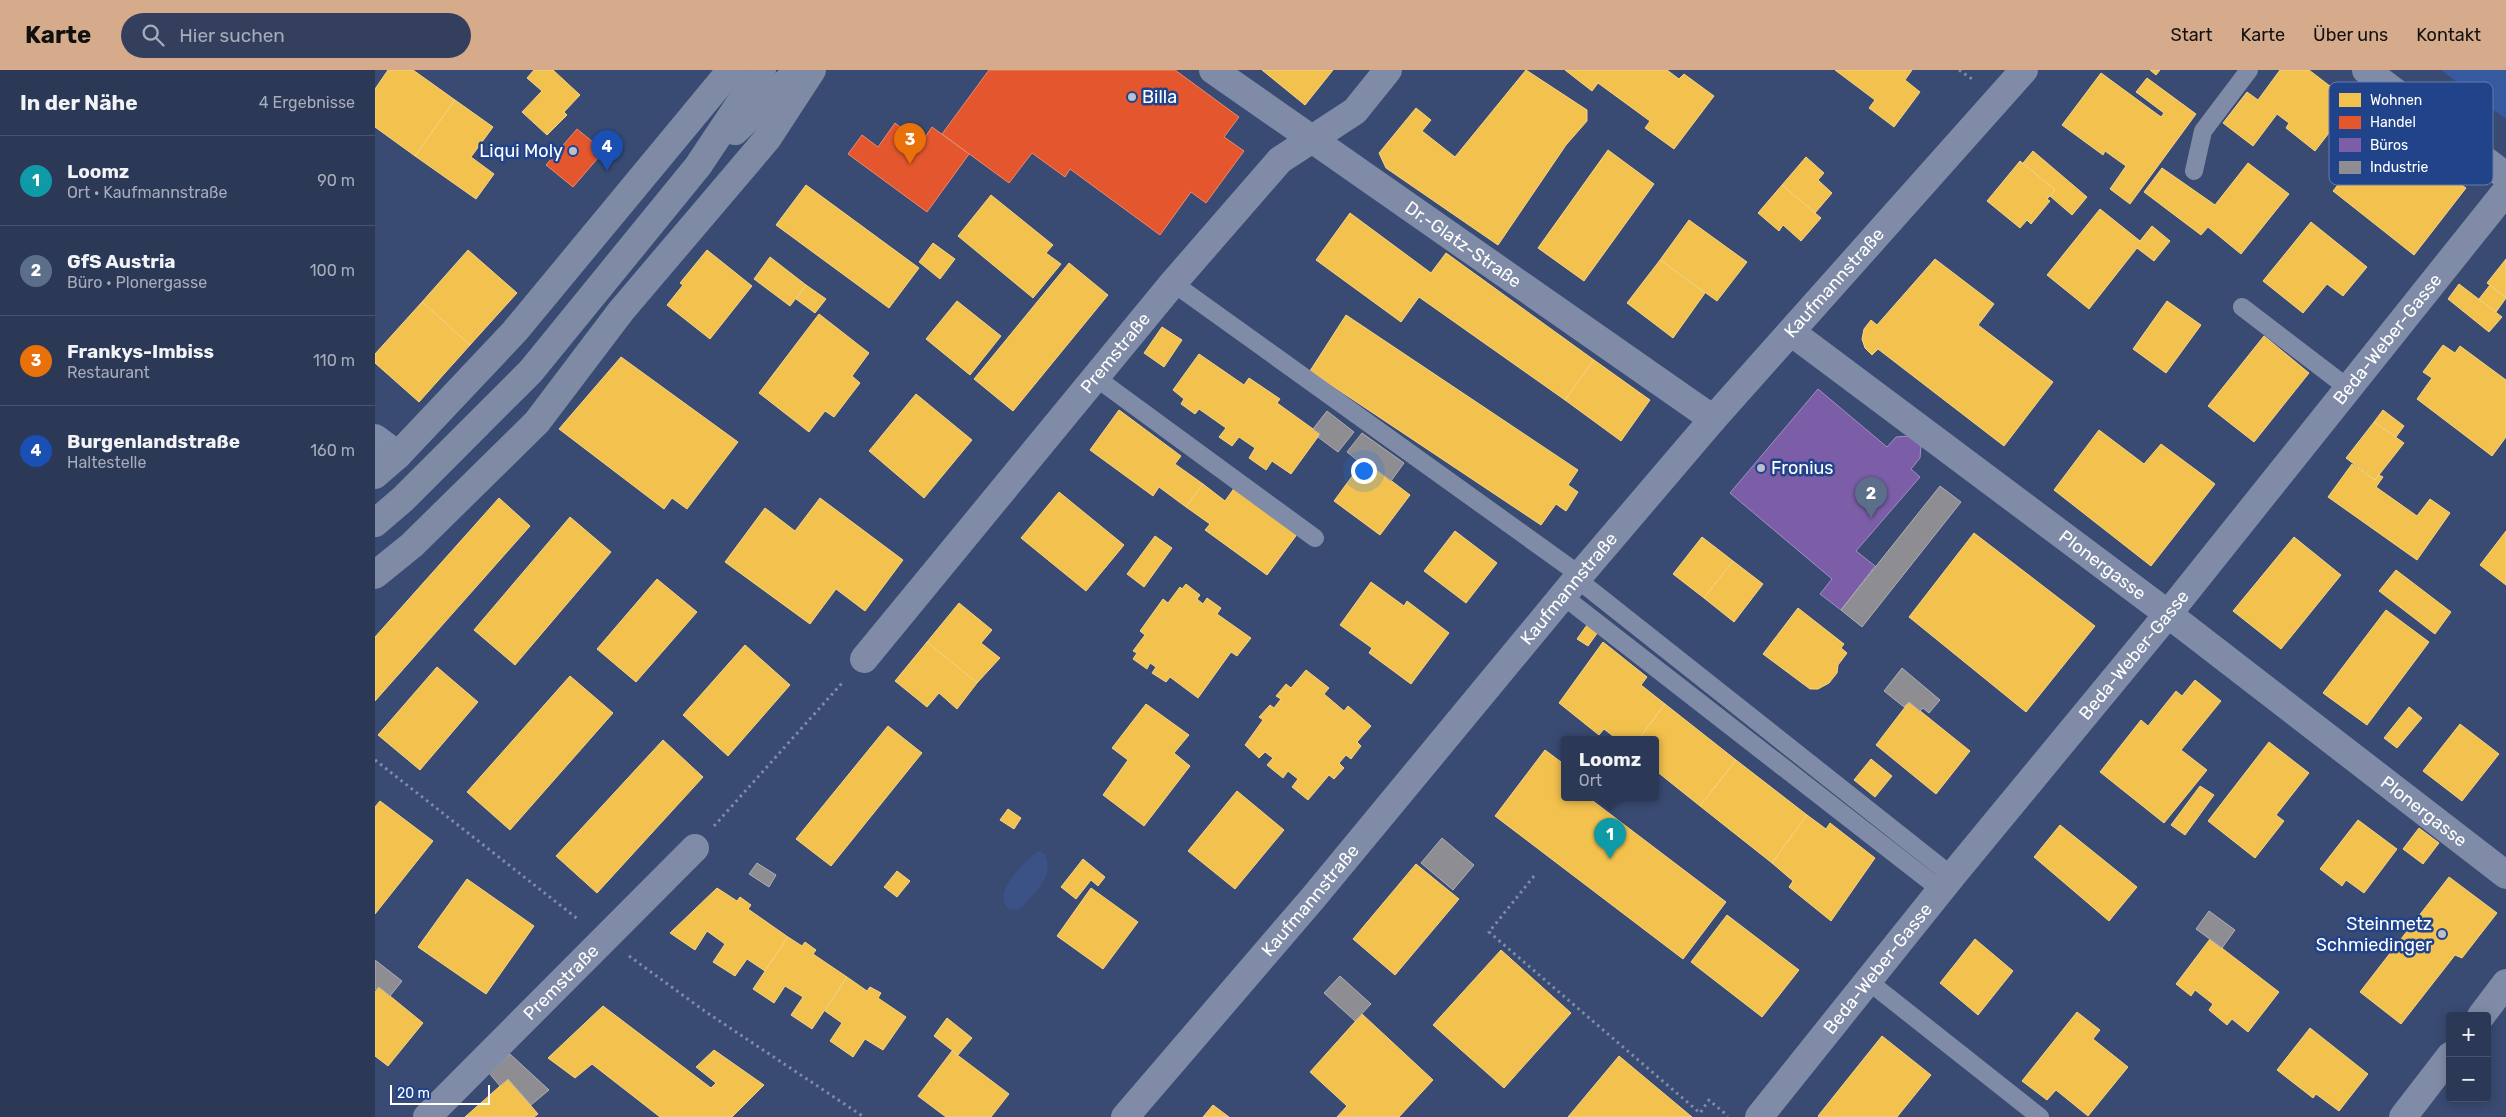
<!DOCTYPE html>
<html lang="de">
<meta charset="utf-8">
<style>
body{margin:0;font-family:Rubik,sans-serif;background:#333f5c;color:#f1f3f6}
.controls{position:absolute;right:15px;bottom:15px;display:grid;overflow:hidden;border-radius:5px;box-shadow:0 2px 12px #0003}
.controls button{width:45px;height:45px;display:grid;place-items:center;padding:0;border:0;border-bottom:1px solid #47526c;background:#2b3856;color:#f1f3f6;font:25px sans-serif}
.scale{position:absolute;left:15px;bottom:12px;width:100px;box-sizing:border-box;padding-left:5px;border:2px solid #fff;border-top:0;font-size:14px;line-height:18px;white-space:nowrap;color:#fff;-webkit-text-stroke:4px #21438a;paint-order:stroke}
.you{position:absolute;left:988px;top:400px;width:18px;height:18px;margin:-12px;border:4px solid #fff;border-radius:50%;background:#1a73e8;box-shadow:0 0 0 8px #1a73e833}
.badge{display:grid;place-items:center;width:32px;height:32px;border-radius:50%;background:#d6ab8b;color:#fff;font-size:16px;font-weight:700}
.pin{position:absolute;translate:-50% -41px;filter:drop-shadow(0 1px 2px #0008)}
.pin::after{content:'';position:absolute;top:26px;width:18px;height:15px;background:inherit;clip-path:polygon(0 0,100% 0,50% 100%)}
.popup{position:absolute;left:1186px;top:666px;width:98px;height:65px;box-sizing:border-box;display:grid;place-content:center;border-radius:5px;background:#2b3856;filter:drop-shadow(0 1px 4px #0005);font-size:16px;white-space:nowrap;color:#a6acb9}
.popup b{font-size:19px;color:#f1f3f6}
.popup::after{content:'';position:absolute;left:50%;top:100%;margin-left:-10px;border:10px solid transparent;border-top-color:#2b3856}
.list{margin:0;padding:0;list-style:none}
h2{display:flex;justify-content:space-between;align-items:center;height:65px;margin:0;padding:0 20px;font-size:21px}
h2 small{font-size:16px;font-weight:400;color:#a6acb9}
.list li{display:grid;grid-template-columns:32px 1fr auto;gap:15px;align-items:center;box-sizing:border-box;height:90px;padding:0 20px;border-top:1px solid #47526c}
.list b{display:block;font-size:19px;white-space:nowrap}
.list p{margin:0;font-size:16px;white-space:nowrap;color:#a6acb9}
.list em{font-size:16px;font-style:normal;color:#a6acb9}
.icon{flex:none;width:28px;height:28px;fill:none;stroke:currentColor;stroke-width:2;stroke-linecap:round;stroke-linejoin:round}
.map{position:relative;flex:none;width:2131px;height:1047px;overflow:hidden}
header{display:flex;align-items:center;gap:30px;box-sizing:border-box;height:70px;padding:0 25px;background:#d6ab8b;color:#111}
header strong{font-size:24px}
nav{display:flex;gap:28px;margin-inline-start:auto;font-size:18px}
.search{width:350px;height:45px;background:#333f5c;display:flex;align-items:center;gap:12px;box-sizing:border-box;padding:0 18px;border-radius:28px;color:#a6acb9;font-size:19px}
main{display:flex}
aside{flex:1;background:#2b3856}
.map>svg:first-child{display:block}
</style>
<header>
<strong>Karte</strong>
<div class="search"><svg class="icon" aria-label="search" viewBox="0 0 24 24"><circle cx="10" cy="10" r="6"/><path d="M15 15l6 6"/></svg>Hier suchen</div>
<nav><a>Start</a><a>Karte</a><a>Über uns</a><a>Kontakt</a></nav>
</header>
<main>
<aside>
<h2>In der Nähe<small>4 Ergebnisse</small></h2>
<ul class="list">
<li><span class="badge" style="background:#0f9aa8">1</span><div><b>Loomz</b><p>Ort · Kaufmannstraße</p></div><em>90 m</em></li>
<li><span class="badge" style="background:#5c6f8a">2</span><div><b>GfS Austria</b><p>Büro · Plonergasse</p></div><em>100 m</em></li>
<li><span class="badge" style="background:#e8710a">3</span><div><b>Frankys-Imbiss</b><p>Restaurant</p></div><em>110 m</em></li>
<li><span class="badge" style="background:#1a4fb4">4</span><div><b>Burgenlandstraße</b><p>Haltestelle</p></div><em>160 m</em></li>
</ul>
</aside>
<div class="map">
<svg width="2131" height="1047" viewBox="0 0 2131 1047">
<rect width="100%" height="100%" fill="#394b72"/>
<path fill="#355aa0" d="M2066 0H2131V49Z"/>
<path fill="#3a5285" d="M664 781 670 784C680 807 660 822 646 838 641 840 636 841 632 837 617 823 652 787 664 781Z"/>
<g fill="#f2c14e" stroke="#f6d483">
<path d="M13 0H38L80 30 40 86 0 57V19Z"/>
<path d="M159 0H178L205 25 189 42 192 45 172 65 147 42 167 21 152 8Z"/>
<path d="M887 0H958L930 35Z"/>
<path d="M1151 0 1212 40V51L1191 75 1123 175 1011 98 1004 83 1041 38 1056 50 1047 61 1080 87Z"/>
<path d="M1190 0H1292L1304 9 1309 4 1339 26 1299 79 1270 58 1275 51 1223 13 1217 21Z"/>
<path d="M1460 0H1537L1530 10 1545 22 1519 57 1494 38 1500 30Z"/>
<path d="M1775 0H1785L1781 5Z"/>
<path d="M1905 0H1934L1977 33 1940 81 1911 58 1914 53 1902 44 1878 76 1848 53 1872 22 1883 30Z"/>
<path d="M1726 3 1786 47 1789 43 1761 22 1772 8 1821 44 1755 134 1735 119 1751 96 1730 81 1728 85 1687 55Z"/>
<path d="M80 30 118 57 96 87 119 104 101 129 40 86Z"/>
<path d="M2002 66 2034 91 2046 75 2060 86 2066 79 2095 102 2085 114 2091 118 2039 185 1958 121Z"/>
<path d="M1233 80 1279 114 1209 211 1163 178Z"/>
<path d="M1658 81 1712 127 1697 145 1675 126 1680 120 1648 93Z"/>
<path d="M1431 87 1449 103 1443 110 1457 123 1440 143 1407 115Z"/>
<path d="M1645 91 1680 120 1672 129 1675 131 1656 154 1652 150 1645 158 1612 131Z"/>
<path d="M1873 93 1914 124 1866 184 1833 157 1826 165 1769 122 1787 98 1840 135Z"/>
<path d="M431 115 544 198 514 238 401 155Z"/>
<path d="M1407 115 1446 148 1426 171 1408 155 1404 161 1383 143Z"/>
<path d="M616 125 678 175 671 183 686 194 658 228 583 166Z"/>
<path d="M1725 139 1765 171 1777 156 1795 171 1779 191 1762 178 1714 239 1672 205Z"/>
<path d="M975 143 1056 203 1071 183 1219 290 1190 330 1044 227 1026 252 941 190Z"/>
<path d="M1314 150 1372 192 1342 231 1285 190Z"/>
<path d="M1936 152 1992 197 1968 226 1952 214 1928 243 1888 211Z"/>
<path d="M558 173 580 189 565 209 544 192Z"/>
<path d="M93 180 142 223 95 275 47 232Z"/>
<path d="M332 180 377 216 335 269 292 235 308 215 305 213Z"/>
<path d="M395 187 431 215 415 236 379 209Z"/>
<path d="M1560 189 1619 234 1603 255 1678 312 1629 376 1503 279 1497 285 1490 278 1487 269 1489 259 1496 250 1502 255Z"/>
<path d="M2131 189V228L2112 213Z"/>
<path d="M1285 190 1330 223 1298 268 1252 233Z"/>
<path d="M694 193 733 225 638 341 599 309Z"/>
<path d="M2084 214 2127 247 2114 262 2073 229Z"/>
<path d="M431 215 451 229 440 243 421 229Z"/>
<path d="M2115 215 2131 228 2121 242 2104 229Z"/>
<path d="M582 231 626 266 595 305 551 269Z"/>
<path d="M1792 231 1826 255 1791 303 1758 279Z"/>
<path d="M47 232 95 275 44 332 0 293V284Z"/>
<path d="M444 244 494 283 477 306 485 313 459 347 450 341 434 362 384 323Z"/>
<path d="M971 245 1203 400 1193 415 1203 422 1191 441 1181 434 1166 455 935 301Z"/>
<path d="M787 257 807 270 789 297 769 283Z"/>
<path d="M1889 266 1934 303 1879 372 1833 336Z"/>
<path d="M2068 275 2080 283 2085 276 2131 310V367L2117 386 2042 329 2057 308 2048 302Z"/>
<path d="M824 284 869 315 874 308 905 329 902 333 945 364 916 404 897 391 891 400 874 388 880 378 864 367 857 376 844 367 851 358 824 339 820 344 806 334 809 329 798 320Z"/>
<path d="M246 287 363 372 312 439 297 428 289 439 184 359Z"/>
<path d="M1219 290 1275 330 1246 371 1190 330Z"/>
<path d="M541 324 597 370 549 428 494 381Z"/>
<path d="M744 340 806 386 800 394 828 414 811 437 784 417 778 426 715 380Z"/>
<path d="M2008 340 2029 356 2021 367 1999 352Z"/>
<path d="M1999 352 2029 373 2000 410 1971 388Z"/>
<path d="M1724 360 1769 394 1786 374 1840 414 1776 496 1679 420Z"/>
<path d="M989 390 1035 425 1005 465 959 431Z"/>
<path d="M1977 394 2000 410 2004 405 2008 407 2001 417 2042 446 2055 429 2075 443 2042 490 1953 427Z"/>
<path d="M828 414 850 431 860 417 923 463 892 505 830 460 835 454 811 437Z"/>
<path d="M684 422 749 475 711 521 646 468Z"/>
<path d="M124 428 155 456 0 631V567Z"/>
<path d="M445 428 528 490 490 541 461 519 435 554 350 492 390 438 420 461Z"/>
<path d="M195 447 236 482 140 595 99 560Z"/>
<path d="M1080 461 1122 493 1091 533 1049 501Z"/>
<path d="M2131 461V515L2105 495Z"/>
<path d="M1599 463 1720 556 1651 642 1534 547Z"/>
<path d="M780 466 797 478 769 517 752 504Z"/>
<path d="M1327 467 1358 491 1329 528 1298 504Z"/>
<path d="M1919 467 1966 505 1906 579 1858 541Z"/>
<path d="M1358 491 1388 514 1359 552 1329 528Z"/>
<path d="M2021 500 2076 542 2060 564 2004 521Z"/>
<path d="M282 509 322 542 261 612 222 579Z"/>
<path d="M996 512 1029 536 1032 531 1074 563 1036 614 994 583 997 578 965 555Z"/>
<path d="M811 514 825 525 822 529 828 534 832 528 846 538 842 544 876 568 862 586 856 582 823 628 795 607 791 612 777 603 781 597 775 593 772 599 758 589 762 583 758 581 770 565 765 561 788 529 793 533 805 517 807 519Z"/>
<path d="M584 533 617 560 606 573 625 588 602 613 552 572Z"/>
<path d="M1423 538 1469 574 1466 578 1472 583 1463 595 1462 603 1454 613 1443 619H1435L1388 584Z"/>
<path d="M2011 540 2054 572 1992 655 1948 623Z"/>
<path d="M1212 555 1223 562 1213 576 1202 569Z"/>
<path d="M552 572 602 613 582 639 564 623 552 637 520 611Z"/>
<path d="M1228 572 1272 607 1266 615 1290 634 1263 670H1243L1229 659 1224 665 1184 633Z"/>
<path d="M370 575 415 615 353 686 308 645Z"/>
<path d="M62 597 103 632 45 700 3 665Z"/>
<path d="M931 600 954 618 949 624 969 641 973 636 996 656 982 672 986 676 976 689 971 685 964 693 969 698 959 709 954 705 933 730 917 717 923 709 913 701 908 708 892 695 898 688 890 682 884 688 870 675 888 650 884 647 895 635 899 638 906 629 901 626 911 614 916 618Z"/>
<path d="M195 606 238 643 135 760 92 722Z"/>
<path d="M1820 610 1846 631 1806 680 1832 700 1789 753 1725 702 1766 650 1773 656 1801 621 1807 626Z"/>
<path d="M1534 632 1595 681 1561 724 1501 675Z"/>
<path d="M771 634 814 665 799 683 815 696 769 756 728 725 753 690 737 678Z"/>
<path d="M1290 634 1361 690 1325 736 1280 700V670H1263Z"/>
<path d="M2034 637 2047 648 2022 678 2009 668Z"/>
<path d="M2085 654 2124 684 2087 731 2048 701Z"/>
<path d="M513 656 547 683 456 796 421 769Z"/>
<path d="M288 670 328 707 222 823 181 786Z"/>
<path d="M1894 672 1934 703 1901 745 1909 751 1880 788 1833 751Z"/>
<path d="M1170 680 1190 695V728H1214L1351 832 1308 889 1120 746Z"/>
<path d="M1496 689 1517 706 1500 727 1479 710Z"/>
<path d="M1361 690 1432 745 1397 793 1325 736Z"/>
<path d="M1825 716 1839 725 1810 765 1796 755Z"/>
<path d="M862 721 909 760 860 819 813 781Z"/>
<path d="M5 731 58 771 0 844V737Z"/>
<path d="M633 739 646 748 639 759 625 750Z"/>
<path d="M1432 745 1451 759 1455 753 1500 788 1456 851 1414 817 1418 811 1397 793Z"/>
<path d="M1983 750 2022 779 1989 823 1971 810 1967 816 1945 799Z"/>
<path d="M1685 755 1762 817 1734 851 1659 787Z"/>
<path d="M2044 758 2064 773 2048 794 2028 779Z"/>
<path d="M708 789 730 807 723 816 716 810 701 829 686 817Z"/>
<path d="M1041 794 1084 829 1020 905 978 869Z"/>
<path d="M522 801 535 811 522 827 509 817Z"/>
<path d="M2074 807 2122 843 2087 888 2080 885 2026 954 1985 922Z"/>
<path d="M92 809 159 856 111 924 43 877Z"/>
<path d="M342 818 362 831 365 827 376 835 373 839 413 867 390 901 372 889 360 906 338 892 350 874 332 861 320 880 295 863Z"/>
<path d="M716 818 763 852 728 899 682 866Z"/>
<path d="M1352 845 1424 900 1387 947 1316 892Z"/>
<path d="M413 867 427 876 430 872 441 880 438 884 472 907 437 959 416 945 428 927 410 916 399 933 378 919Z"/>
<path d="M1600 869 1638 901 1603 945 1565 913Z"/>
<path d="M1835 869 1904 922 1873 962 1857 949 1852 955 1834 940 1838 934 1820 920 1816 926 1801 914Z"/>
<path d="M1126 880 1196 943 1129 1018 1058 955Z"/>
<path d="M472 907 492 921 495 917 506 923 503 928 531 947 508 980 490 969 478 987 455 971 467 953 450 941Z"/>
<path d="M4 917 48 953 13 996 0 986V922Z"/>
<path d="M228 936 336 1018 341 1013 321 997 339 980 389 1015 357 1047H285L217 994 200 1008 173 988Z"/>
<path d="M1702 942 1725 960 1718 969 1753 997 1713 1046 1681 1020 1672 1030 1647 1011Z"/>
<path d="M987 944 1058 1010 1024 1047H962L972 1036 935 1002Z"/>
<path d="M572 948 597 968 583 985 559 966Z"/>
<path d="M1935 958 1993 1004 1964 1041 1941 1024 1938 1028 1902 1000Z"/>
<path d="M1507 966 1556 1005 1522 1047H1445L1443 1046Z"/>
<path d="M577 981 634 1024 616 1047H571L543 1026Z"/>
<path d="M1244 986 1317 1047H1193Z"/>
<path d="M133 1009 163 1044 159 1047H90Z"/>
<path d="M838 1035 854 1047H828Z"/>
</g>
<g fill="#e4572e" stroke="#ec896d">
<path d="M614 0H800L864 47 849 67 869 81 831 133 816 122 785 165 695 99 690 107 657 83 634 113 567 64Z"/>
<path d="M520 53 546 73 557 57 594 84 552 142 473 84 487 65 503 77Z"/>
<path d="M202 59 229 81 198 117 171 95Z"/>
</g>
<path fill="#7b5ea7" stroke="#a38ec1" d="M1443 319 1512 377 1521 367 1535 366 1546 375 1545 388 1536 399 1545 407 1481 481 1500 496 1466 540 1445 524 1457 509 1355 423Z"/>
<g fill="#8d8d92" stroke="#afafb3">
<path d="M952 341 979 362 963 382 943 367 945 364 938 359Z"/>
<path d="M987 363 1029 393 1016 411 989 390 987 394 972 382Z"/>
<path d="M1565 416 1586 432 1487 557 1466 540Z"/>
<path d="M1527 598 1565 630 1554 643 1548 638 1545 641 1534 632 1529 637 1509 621Z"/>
<path d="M1067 768 1099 795 1078 820 1046 793Z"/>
<path d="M382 793 401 805 394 817 374 804Z"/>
<path d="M1834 841 1860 860 1847 878 1821 859Z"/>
<path d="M0 890 27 911 15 926 4 917 0 920Z"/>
<path d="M965 906 996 934 980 951 949 923Z"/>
<path d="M135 984 174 1020 156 1035 133 1009 125 1016 114 1003Z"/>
</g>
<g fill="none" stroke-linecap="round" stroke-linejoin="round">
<g stroke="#808ca7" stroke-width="3" stroke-dasharray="2.5 4" stroke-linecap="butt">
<path d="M1584 0 1600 11"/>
<path d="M0 690 204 850"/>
<path d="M339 756 468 612"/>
<path d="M1159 806 1114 862 1325 1043 1334 1030 1353 1046"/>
<path d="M254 886 331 942 489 1047"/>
</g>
<g stroke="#808ca7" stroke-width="18">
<path d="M2042 39 2052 23"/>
<path d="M1819 101 1828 61 1874 0"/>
<path d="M798 213 1205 505"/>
<path d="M1867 237 1973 318"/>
<path d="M720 307 940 468"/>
<path d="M1202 509 1577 806"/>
<path d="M1188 526 1566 820"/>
<path d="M1493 911 1665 1047"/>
</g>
<g stroke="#808ca7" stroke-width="28">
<path id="s1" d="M838 0 1338 349"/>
<path d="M1991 0 2131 106"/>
<path id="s2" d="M1416 262 1793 544 2131 805"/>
<path d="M0 368 23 385"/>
<path id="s3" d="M489 589 798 213 905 90 980 41 1013 0"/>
<path d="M2106 946 2131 913"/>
<path id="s4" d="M52 1047 320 778"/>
<path id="s5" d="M750 1047 938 828 1205 505 1338 349 1649 0"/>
<path id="s6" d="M1384 1047 1577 806 1793 544 2131 121"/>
<path d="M2028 1047 2075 986"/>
</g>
<g stroke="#7f8ba5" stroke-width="28">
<path d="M360 61 424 0"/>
<path d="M0 405 23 385 140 261 356 0"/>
<path d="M0 453 28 429 156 301 323 96 387 0"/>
<path d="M0 505 37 475 162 352 246 241 392 69 437 0"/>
</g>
</g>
<g fill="#bac0ce" stroke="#21438a" stroke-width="2">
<circle cx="757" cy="27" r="5"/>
<circle cx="198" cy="81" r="5"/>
<circle cx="1386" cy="398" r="5"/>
<circle cx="2067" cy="864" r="5"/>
</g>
<g text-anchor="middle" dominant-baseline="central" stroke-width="5" stroke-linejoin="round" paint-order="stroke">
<g font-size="18" fill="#fff" stroke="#21438a" text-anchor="start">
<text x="767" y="27">Billa</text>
<text x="188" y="81" text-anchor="end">Liqui Moly</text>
<text x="1396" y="398">Fronius</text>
<text x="2057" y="854" text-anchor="end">Steinmetz<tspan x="2057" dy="21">Schmiedinger</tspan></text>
</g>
<g font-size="18" fill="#fff" stroke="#21438a">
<text stroke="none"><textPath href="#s1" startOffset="305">Dr.-Glatz-Straße</textPath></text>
<text stroke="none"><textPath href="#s5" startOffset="1095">Kaufmannstraße</textPath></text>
<text stroke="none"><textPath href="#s6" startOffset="1000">Beda-Weber-Gasse</textPath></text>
<text stroke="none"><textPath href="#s3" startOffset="396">Premstraße</textPath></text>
<text stroke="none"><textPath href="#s2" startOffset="389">Plonergasse</textPath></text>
<text stroke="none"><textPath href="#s5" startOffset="690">Kaufmannstraße</textPath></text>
<text stroke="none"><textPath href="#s6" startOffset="595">Beda-Weber-Gasse</textPath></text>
<text stroke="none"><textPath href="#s2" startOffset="794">Plonergasse</textPath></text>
<text stroke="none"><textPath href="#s5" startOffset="285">Kaufmannstraße</textPath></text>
<text stroke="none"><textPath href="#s6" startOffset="190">Beda-Weber-Gasse</textPath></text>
<text stroke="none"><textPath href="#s4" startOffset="190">Premstraße</textPath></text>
</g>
</g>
<rect x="1954" y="12" width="164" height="103" rx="8" fill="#21438a" stroke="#647bad" stroke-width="1"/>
<rect x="1964" y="23" width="22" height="14" fill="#f2c14e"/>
<rect x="1964" y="46" width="22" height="13" fill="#e4572e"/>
<rect x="1964" y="68" width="22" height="14" fill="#7b5ea7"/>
<rect x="1964" y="91" width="22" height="13" fill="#8d8d92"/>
<g font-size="14" fill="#fff">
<text x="1995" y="35">Wohnen</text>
<text x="1995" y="57">Handel</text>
<text x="1995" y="80">Büros</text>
<text x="1995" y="102">Industrie</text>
</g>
</svg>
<div class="controls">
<button>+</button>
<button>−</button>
</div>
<div class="scale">20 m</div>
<div class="you"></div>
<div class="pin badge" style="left:1235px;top:789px;background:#0f9aa8">1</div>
<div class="popup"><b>Loomz</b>Ort</div>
<div class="pin badge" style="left:1496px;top:448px;background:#5c6f8a">2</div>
<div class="pin badge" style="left:535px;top:94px;background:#e8710a">3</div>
<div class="pin badge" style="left:232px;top:101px;background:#1a4fb4">4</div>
</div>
</main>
